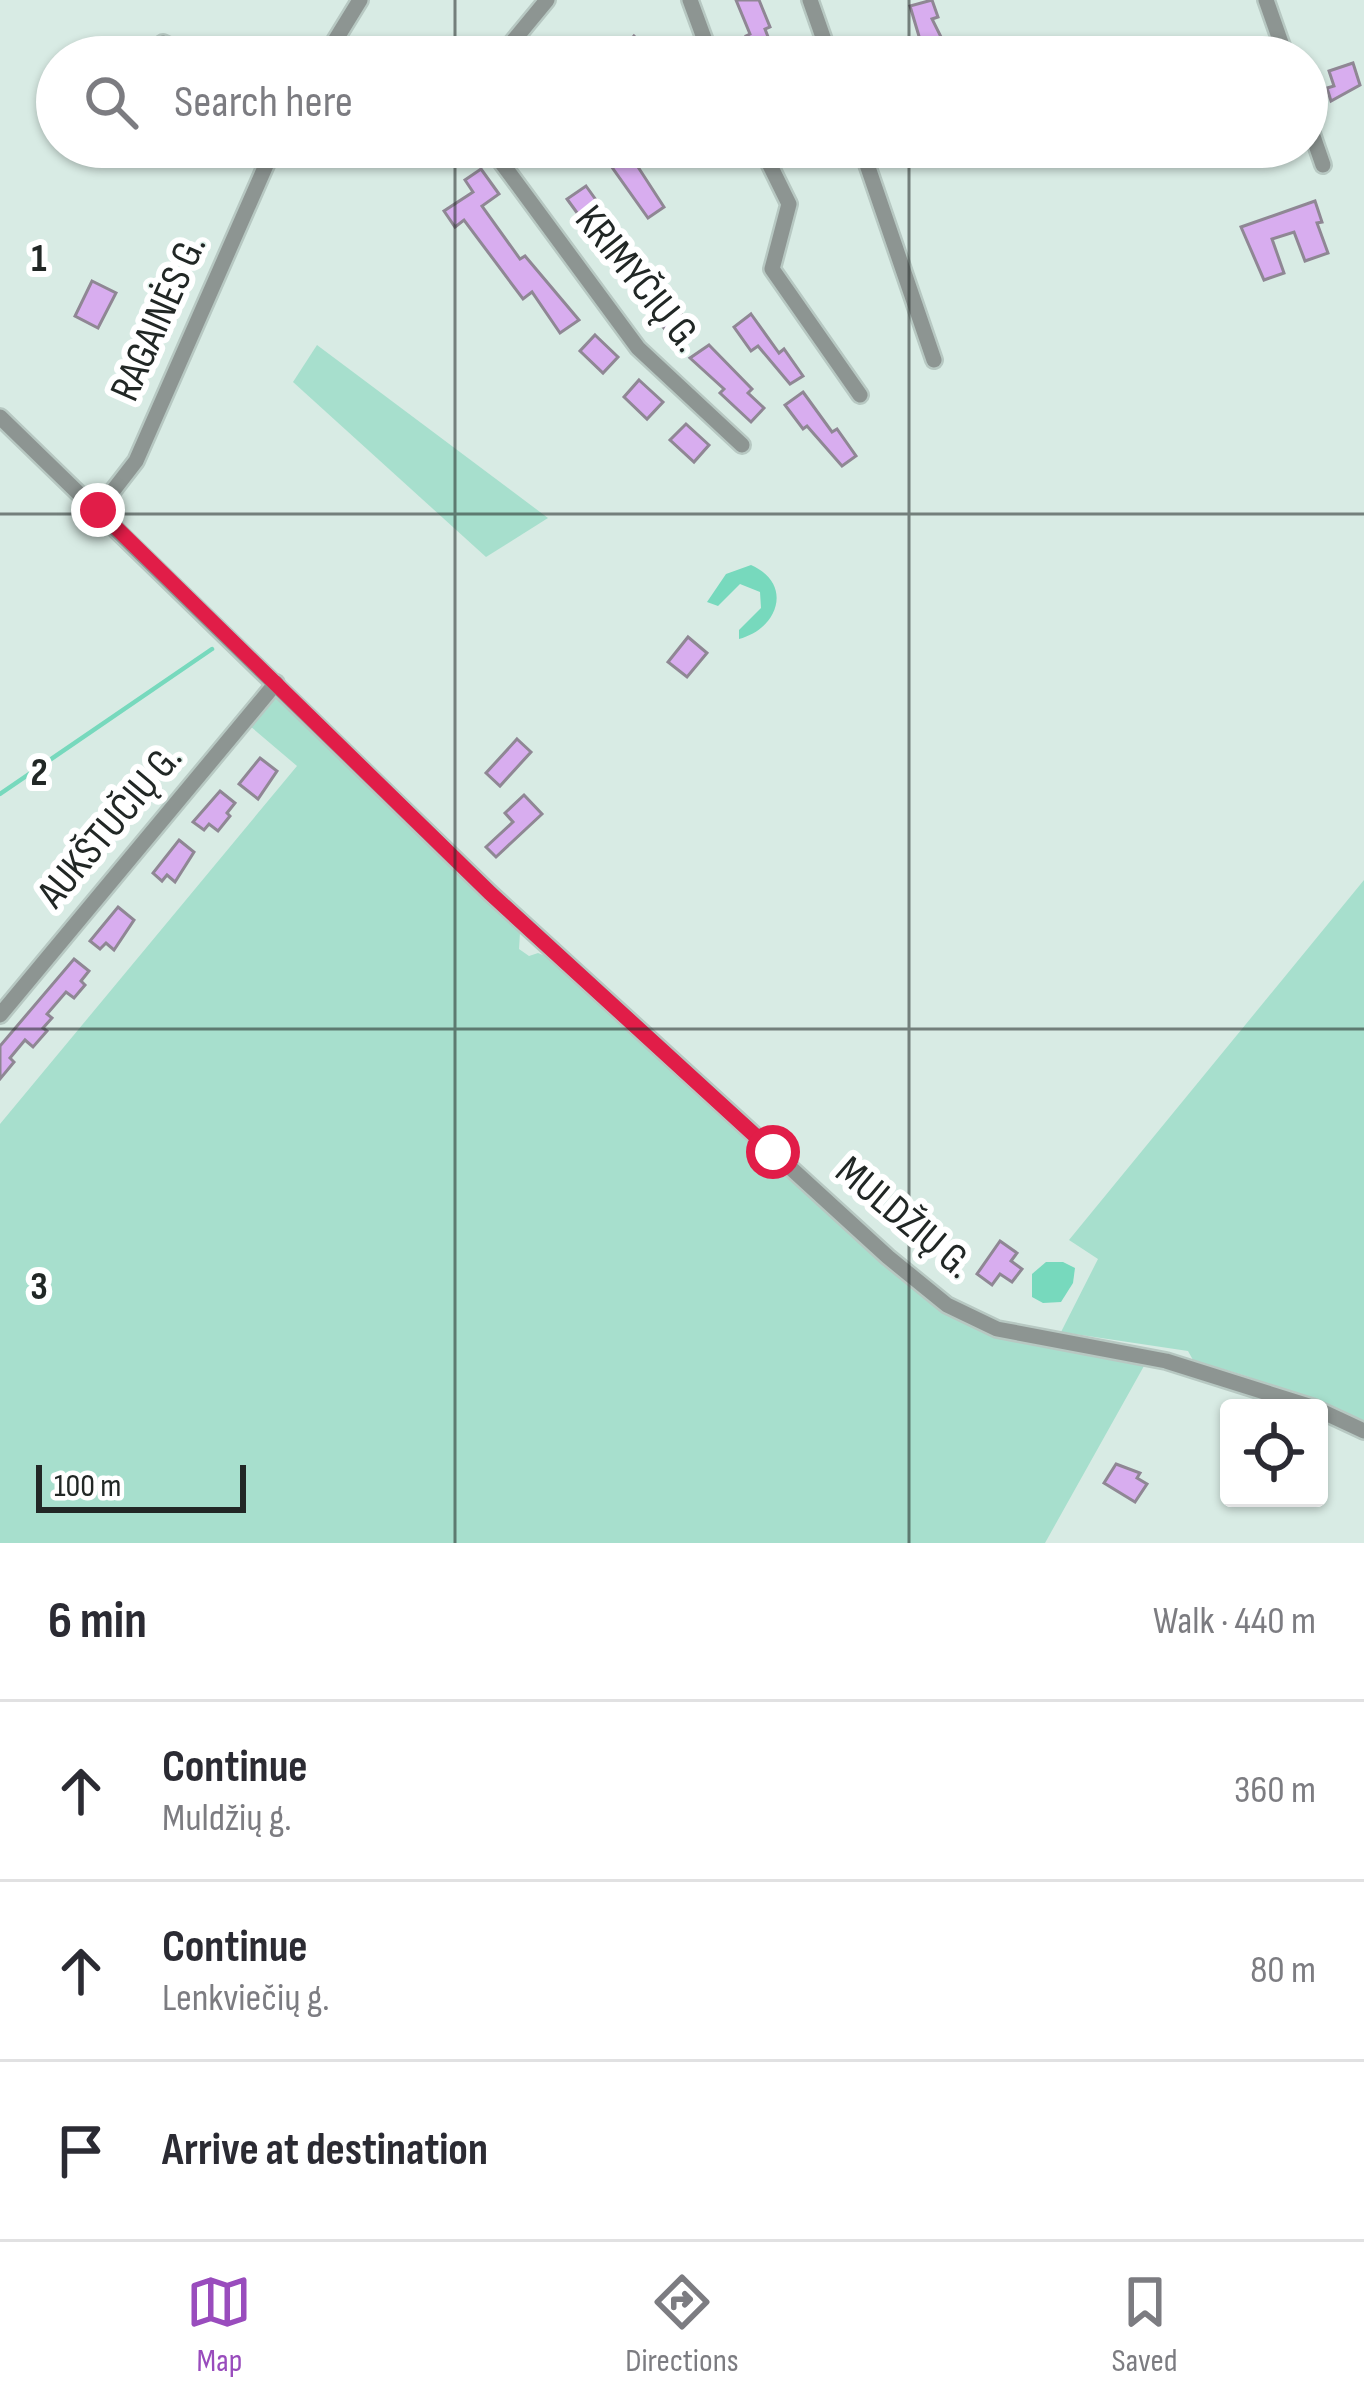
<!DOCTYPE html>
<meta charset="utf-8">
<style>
body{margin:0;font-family:"Sofia Sans Condensed",sans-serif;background:#f7f7f7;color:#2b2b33}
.controls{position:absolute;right:36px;bottom:36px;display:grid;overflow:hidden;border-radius:12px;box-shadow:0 3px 9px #0004}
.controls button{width:108px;height:108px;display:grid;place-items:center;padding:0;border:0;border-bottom:3px solid #e1e1e2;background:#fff;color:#2b2b33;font:60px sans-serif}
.scale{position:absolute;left:36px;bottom:30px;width:210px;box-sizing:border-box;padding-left:12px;border:6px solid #212725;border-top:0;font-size:33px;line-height:42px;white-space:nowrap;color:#212725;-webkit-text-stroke:9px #fff;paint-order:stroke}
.stop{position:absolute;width:36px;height:36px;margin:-27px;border:9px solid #e11d48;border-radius:50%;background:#fff}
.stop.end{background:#e11d48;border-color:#fff;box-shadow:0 3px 12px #0008}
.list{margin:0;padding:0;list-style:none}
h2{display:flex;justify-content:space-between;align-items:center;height:156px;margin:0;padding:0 48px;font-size:51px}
h2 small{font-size:39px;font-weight:400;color:#7c7c81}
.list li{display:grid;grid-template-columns:78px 1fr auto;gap:36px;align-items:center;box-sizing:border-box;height:180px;padding:0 48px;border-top:3px solid #e1e1e2}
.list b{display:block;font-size:45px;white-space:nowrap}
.list p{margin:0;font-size:39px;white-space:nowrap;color:#7c7c81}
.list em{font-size:39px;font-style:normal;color:#7c7c81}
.icon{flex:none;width:66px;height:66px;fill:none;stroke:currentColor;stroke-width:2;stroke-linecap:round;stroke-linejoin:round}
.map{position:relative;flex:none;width:1364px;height:1543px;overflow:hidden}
.search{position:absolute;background:#fff;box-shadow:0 3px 9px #0004;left:36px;right:36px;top:36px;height:132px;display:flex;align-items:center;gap:30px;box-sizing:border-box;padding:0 42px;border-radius:66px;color:#7c7c81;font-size:45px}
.sheet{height:696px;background:#fff}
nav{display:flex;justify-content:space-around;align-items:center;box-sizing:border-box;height:168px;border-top:3px solid #e1e1e2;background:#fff;font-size:33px;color:#7c7c81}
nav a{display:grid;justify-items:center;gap:6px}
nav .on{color:#994cbd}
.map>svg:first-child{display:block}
</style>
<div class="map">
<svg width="1364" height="1543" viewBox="0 0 1364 1543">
<rect width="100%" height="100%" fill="#d8ebe4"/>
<g fill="#a7dfcd">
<path d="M317 345 548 518 486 557 293 382Z"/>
<path d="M275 698 282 699 520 933 519 949 529 956 538 953 551 958 894 1274 948 1314 990 1334 1144 1366 1045 1543H0V1124L297 766 250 726Z"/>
<path d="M1364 880V1423L1246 1376 1193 1360 1188 1351 1061 1332 1098 1259 1069 1240Z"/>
</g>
<g fill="#77d9bd">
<path d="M751 565C794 584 778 629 739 639V630L761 608 760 592 740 584 718 606 707 602 726 574Z"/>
<path d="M1046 1262H1063L1075 1268 1073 1283 1061 1302 1043 1303 1032 1297V1274Z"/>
</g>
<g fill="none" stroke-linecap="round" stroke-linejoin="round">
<path stroke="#77d9bd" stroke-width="4.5" d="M0 794 212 649"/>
</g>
<g fill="#d8adef" stroke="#8f8794" stroke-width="3">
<path d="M736 0H759L770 27 765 29 770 42 752 50 746 36 750 34Z"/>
<path d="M932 0 938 17 932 19 951 57H926L921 43 910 6Z"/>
<path d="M634 36 644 45 648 40 658 49 654 54 658 57H597L590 51 598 42 616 57Z"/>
<path d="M1353 63 1360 85 1331 101 1327 88 1334 86 1329 71Z"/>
<path d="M627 150 664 207 648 218 609 163Z"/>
<path d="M481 169 499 194 482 206 520 259 525 256 579 320 560 333 532 292 523 299 464 220 455 227 444 211 473 192 465 180Z"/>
<path d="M586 186 647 271 629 284 567 199Z"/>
<path d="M1315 201 1322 222 1317 223 1328 253 1305 261 1294 232 1272 239 1284 273 1264 280 1241 227Z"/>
<path d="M650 275 690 325 673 339 634 292Z"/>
<path d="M92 281 116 293 98 328 75 316Z"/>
<path d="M751 314 779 353 784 349 803 376 790 384 758 346 751 351 734 327Z"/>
<path d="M595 335 618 357 603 373 580 351Z"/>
<path d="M709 345 752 389 748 393 764 408 751 422 720 393 724 389 690 358Z"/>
<path d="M639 380 663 402 647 419 624 397Z"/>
<path d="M803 392 832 432 837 429 856 456 842 466 807 426 803 429 785 405Z"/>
<path d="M686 424 709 445 694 462 670 440Z"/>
<path d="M688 637 707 653 687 677 668 662Z"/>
<path d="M517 739 531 752 500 786 486 773Z"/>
<path d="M260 758 277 771 258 799 239 784Z"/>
<path d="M220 791 235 803 227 813 230 816 218 831 209 824 204 830 193 822Z"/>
<path d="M524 795 542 814 496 857 486 847 513 822 505 813Z"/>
<path d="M179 840 194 852 175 882 167 875 162 881 153 873Z"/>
<path d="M118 907 134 920 114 950 106 943 100 949 90 941Z"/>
<path d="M74 959 89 971 81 981 85 985 74 998 66 992 47 1014 52 1018 43 1028 47 1031 33 1047 25 1040 10 1058 14 1062 0 1079V1046Z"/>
<path d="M1000 1241 1017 1253 1011 1261 1022 1269 1012 1282 1000 1274 992 1285 977 1274Z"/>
<path d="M1116 1464 1140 1473 1137 1478 1147 1484 1135 1502 1104 1483Z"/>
</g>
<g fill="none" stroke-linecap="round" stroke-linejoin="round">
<g stroke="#b7c8c2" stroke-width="20">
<g id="minor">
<path d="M690 0 711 57"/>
<path d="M810 0 830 57"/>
<path d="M1266 0 1286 57"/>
<path d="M163 43 192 57"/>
<path d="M325 57 360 0"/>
<path d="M500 57 547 0"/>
<path d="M1307 119 1323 165"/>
<path d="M490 147 638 348 742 445"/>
<path d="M761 147 789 204 772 269 860 395"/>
<path d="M861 147 934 360"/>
<path d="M0 417 490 893 888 1257 947 1305 997 1329 1166 1361 1315 1408"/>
<path d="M98 510 136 461 274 147"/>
<path d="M0 1015 276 683"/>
<path d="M1319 1410 1364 1431"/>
</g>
</g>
<use href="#minor" stroke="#8d9592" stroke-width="15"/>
</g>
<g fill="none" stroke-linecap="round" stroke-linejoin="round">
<path stroke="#e11d48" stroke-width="15" d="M98 510 490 893 773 1152"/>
</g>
<path fill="none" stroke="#212725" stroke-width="3" stroke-opacity="0.55" d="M455 0V57M909 0V57M455 147V1543M909 147V1543M0 514H1364M0 1029H1364"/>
<g text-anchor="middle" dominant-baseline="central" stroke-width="12" stroke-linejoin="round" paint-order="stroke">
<g font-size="42" fill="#212725" stroke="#fff">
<text transform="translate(638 279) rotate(51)">KRIMYČIŲ G.</text>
<text transform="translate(159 318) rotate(-66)">RAGAINĖS G.</text>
<text transform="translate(110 826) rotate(-50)">AUKŠTUČIŲ G.</text>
<text transform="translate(904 1218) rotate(40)">MULDŽIŲ G.</text>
</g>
</g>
<g font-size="39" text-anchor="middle" font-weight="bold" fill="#212725" stroke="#fff" stroke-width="12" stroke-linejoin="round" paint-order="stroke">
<text x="39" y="271">1</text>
<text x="39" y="785">2</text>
<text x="39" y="1299">3</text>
</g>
</svg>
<div class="controls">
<button><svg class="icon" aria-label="locate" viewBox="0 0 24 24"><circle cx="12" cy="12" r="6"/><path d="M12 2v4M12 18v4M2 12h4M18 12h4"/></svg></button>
</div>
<div class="scale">100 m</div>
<div class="stop" style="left:773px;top:1152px"></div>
<div class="stop end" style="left:98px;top:510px"></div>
<div class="search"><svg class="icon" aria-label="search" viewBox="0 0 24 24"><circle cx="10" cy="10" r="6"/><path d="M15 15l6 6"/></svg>Search here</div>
</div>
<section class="sheet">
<h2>6 min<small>Walk · 440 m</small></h2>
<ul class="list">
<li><svg class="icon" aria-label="ahead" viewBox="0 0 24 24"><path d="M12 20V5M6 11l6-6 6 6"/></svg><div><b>Continue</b><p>Muldžių g.</p></div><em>360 m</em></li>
<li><svg class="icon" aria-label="ahead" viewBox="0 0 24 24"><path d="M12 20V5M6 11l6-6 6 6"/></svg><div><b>Continue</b><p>Lenkviečių g.</p></div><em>80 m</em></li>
<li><svg class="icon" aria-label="arrive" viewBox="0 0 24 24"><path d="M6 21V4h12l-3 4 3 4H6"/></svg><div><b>Arrive at destination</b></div></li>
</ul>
</section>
<nav>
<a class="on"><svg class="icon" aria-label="map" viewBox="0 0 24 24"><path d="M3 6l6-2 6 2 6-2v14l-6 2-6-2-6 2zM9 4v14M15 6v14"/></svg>Map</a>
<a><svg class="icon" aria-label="directions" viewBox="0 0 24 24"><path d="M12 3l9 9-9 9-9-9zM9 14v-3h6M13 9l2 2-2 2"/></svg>Directions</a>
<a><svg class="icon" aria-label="saved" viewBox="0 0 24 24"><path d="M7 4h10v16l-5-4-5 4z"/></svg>Saved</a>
</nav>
